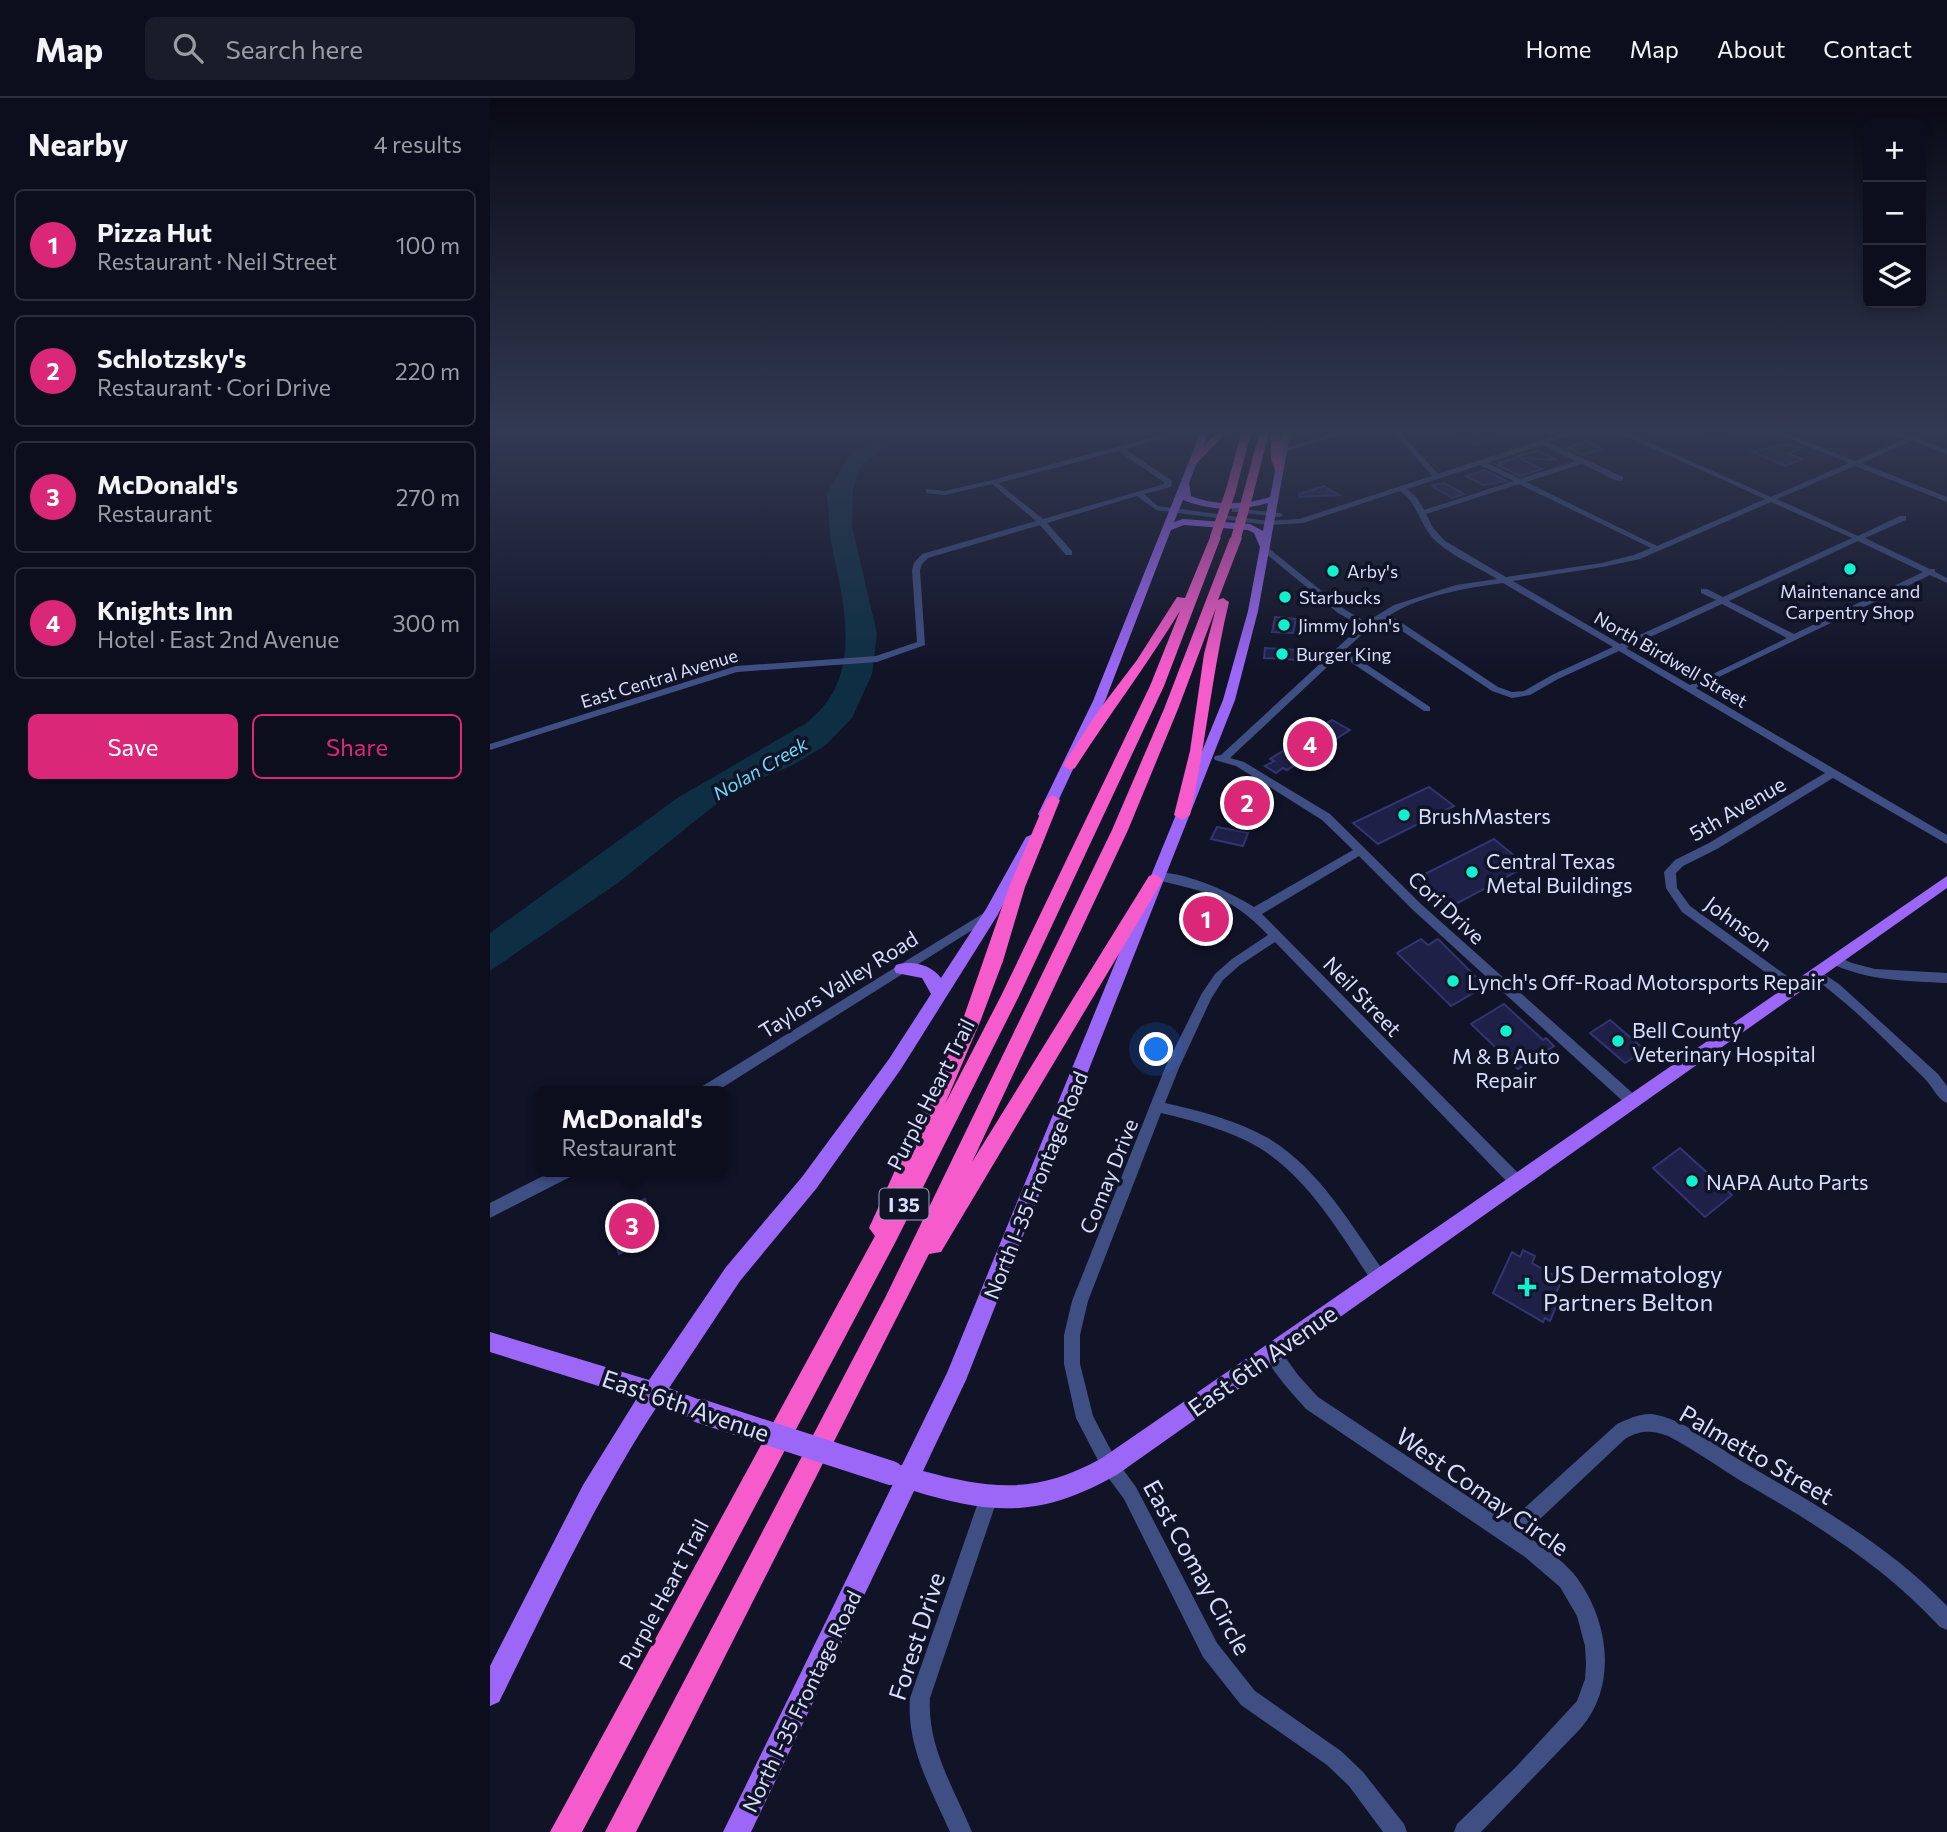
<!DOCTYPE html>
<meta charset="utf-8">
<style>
body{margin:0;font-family:Commissioner,sans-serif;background:#1b1c2a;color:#f1f3f6}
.controls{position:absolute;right:21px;top:21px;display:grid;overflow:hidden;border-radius:10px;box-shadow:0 4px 10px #0003}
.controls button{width:63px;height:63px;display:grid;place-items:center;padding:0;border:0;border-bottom:2px solid #2d2e3b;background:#0d0e1d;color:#f1f3f6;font:35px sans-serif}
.you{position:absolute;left:667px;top:952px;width:24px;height:24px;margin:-18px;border:5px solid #fff;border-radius:50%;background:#1a73e8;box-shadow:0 0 0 10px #1a73e833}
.badge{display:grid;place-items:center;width:46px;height:46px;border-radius:50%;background:#db2777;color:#fff;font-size:23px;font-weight:700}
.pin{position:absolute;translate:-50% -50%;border:4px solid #fff;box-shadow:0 2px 7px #0006}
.popup{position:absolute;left:46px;top:988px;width:192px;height:91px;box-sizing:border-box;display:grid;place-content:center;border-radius:10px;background:#0d0e1d;filter:drop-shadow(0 2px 5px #0005);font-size:23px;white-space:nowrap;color:#9a9ca4}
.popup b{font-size:26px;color:#f1f3f6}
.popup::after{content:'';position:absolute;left:50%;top:100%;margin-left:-14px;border:14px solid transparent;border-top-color:#0d0e1d}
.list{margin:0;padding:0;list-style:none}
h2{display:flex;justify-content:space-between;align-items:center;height:91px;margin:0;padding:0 28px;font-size:30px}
h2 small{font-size:23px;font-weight:400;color:#9a9ca4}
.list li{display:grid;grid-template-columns:46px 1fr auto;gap:21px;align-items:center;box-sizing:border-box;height:112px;margin:0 14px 14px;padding:0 14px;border:2px solid #2d2e3b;border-radius:10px}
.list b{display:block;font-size:26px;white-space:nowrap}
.list p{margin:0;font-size:23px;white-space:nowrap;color:#9a9ca4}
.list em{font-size:23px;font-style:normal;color:#9a9ca4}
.actions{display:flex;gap:14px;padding:21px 28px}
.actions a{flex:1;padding:16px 0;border:2px solid #db2777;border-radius:10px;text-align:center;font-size:24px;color:#db2777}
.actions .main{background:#db2777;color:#fff}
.icon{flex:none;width:38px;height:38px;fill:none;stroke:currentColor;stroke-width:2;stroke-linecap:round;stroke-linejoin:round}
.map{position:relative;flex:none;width:1457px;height:1734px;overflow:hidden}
header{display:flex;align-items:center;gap:42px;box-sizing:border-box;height:98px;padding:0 35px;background:#0d0e1d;border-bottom:2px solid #2d2e3b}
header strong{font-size:33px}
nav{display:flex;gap:38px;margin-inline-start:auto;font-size:24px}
.search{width:490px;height:63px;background:#1b1c2a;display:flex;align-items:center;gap:18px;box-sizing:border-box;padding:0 24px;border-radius:10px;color:#9a9ca4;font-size:26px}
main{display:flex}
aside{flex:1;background:#0d0e1d}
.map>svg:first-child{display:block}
</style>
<header>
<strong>Map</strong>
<div class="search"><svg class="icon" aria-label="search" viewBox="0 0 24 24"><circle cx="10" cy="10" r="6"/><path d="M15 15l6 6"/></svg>Search here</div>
<nav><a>Home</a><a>Map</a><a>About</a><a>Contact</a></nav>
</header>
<main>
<aside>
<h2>Nearby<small>4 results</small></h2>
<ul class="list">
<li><span class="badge">1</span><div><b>Pizza Hut</b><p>Restaurant · Neil Street</p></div><em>100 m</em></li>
<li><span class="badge">2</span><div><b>Schlotzsky's</b><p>Restaurant · Cori Drive</p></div><em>220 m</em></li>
<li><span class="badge">3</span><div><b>McDonald's</b><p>Restaurant</p></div><em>270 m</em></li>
<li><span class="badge">4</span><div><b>Knights Inn</b><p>Hotel · East 2nd Avenue</p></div><em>300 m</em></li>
</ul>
<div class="actions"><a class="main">Save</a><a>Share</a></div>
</aside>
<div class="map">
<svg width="1457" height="1734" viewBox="0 0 1457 1734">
<rect width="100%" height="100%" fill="#111327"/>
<path fill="#0e2f43" d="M397 331H418L371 368 363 391 362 428 387 536 382 576 362 620 336 647 303 667 270 681 225 707 129 784 0 873V835L189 699 313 627C376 583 354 507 341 444 338 428 340 413 336 397L358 360Z"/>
<g fill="#1e2047" stroke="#323571" stroke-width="2">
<path d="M999 331 1012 337 984 346 968 338Z"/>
<path d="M1216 331H1235L1247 336 1225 344 1204 335Z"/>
<path d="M1096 343 1112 351 1093 357 1077 350Z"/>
<path d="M1295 346 1312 350 1298 356 1312 361 1296 368 1262 354Z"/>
<path d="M1047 352 1067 362 1029 360 1052 371 1030 378 1008 367 1011 366 1009 365Z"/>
<path d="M994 372 1017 383 993 387 976 378Z"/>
<path d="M954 385 956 386 974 396 962 400 942 388Z"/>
<path d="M834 388 849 397 810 399 809 396Z"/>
<path d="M785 519 806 521 803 535 782 534Z"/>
<path d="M775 550 809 552 808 562 774 560Z"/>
<path d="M842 622 860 632 797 672 793 670 786 675 775 668 784 663 780 661Z"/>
<path d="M939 689 964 708 888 746 863 725Z"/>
<path d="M745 693 779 700 771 717 736 710Z"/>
<path d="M727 729 758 735 753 748 721 741Z"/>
<path d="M1004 741 1037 768 960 809 927 780Z"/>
<path d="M713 806 731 810 720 835 715 834 713 838 702 836 704 832 701 831Z"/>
<path d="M931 841 938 847 948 841 995 888 961 908 907 855Z"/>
<path d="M1014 906 1053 942 1056 940 1064 948 1028 971 981 926Z"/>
<path d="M1120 922 1155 952 1135 965 1100 935Z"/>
<path d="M1190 1050 1242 1097 1215 1119 1163 1070Z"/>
<path d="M155 1101 167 1136 129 1156 118 1120Z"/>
<path d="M1033 1152 1045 1158 1042 1165 1072 1182 1061 1206 1066 1209 1060 1223 1055 1220 1053 1224 1003 1195 1022 1154 1030 1159Z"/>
</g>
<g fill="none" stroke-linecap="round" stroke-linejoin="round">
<g fill="#3f4e83" fill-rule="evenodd">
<path d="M694 331H705L635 351 682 383 681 389 654 396 668 408 778 423 809 421 942 378 906 336 898 331H906L910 334 948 376 1086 331H1096L1058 344 1133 379V383H1127L1092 366 1036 384 1167 448 1275 401 1120 331H1129L1281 399 1359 365 1276 331H1285L1365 363 1416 341 1391 331H1401L1421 339 1439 331H1448L1427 341 1457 352V356L1422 343 1371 365 1457 399V404L1365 368 1287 401 1368 438 1410 418H1416V422L1375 440 1440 471H1445V474L1457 480V485L1440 477 1206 590 1457 737V746L1343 680 1227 751 1193 768 1186 775 1187 790 1200 808 1308 886 1310 889 1308 892H1300L1192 814 1176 790 1174 774 1185 762 1219 745 1335 675 1129 553 1068 581 1040 597 1022 600 1002 593 894 521 879 530 855 552 940 609V613H934L850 557 740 660 754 664 840 716 931 806 1147 999 1149 1003 1147 1007 1142 1009 1137 1007 923 812 869 758 772 816 1032 1079 1034 1084 1032 1089 1027 1091 1022 1089 785 844 750 867 733 882 721 901 689 970 675 1005C710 1013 746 1022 778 1040 829 1070 861 1127 895 1175L897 1180 895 1185 889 1188 883 1185C851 1137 819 1080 768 1049 739 1032 704 1023 671 1015L598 1203 590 1237V1266L603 1318 626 1362 646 1389 727 1545 765 1593 851 1653 873 1674 914 1726 917 1734H893L859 1688 837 1667 751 1607 713 1559 634 1401 614 1374 586 1320 574 1266V1237L582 1203 675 970 712 895 725 876 742 861 778 837C739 796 715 794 663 781L661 778 663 775C690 771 742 795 764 809L863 752 832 722 746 668 725 662 724 660 725 658 731 657 871 528 848 515 769 450 776 448 854 511 876 524 904 507 966 487 1007 481C988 469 955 455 941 438 929 423 927 405 910 393L813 425 778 427 666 412 647 398 557 425 582 453V457H576L550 427 438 460 432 466 430 472 435 547 387 564 247 574 0 652V646L246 568 386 558 427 544 422 472 424 465 432 456 546 423 502 386 455 397 436 395V391L455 393 502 382ZM1052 347 1086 363 1030 381 997 365ZM628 353 674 384V386L553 421 508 385ZM990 367 1024 383 934 412 927 400 917 391ZM1029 386 1161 450 1144 457 1112 465 1016 479 955 443 943 430 936 416ZM1281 404 1362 440 1233 499 1217 491H1211V495L1226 502 1130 546 1023 483 1112 469 1150 461ZM1368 443 1433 474 1304 536 1239 503ZM1013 485 1123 549 1062 577 1034 593 1022 594 1008 589 900 517C932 497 977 490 1013 485ZM1232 506 1297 540 1200 587 1136 550Z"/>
<path d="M859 331H870L795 353 790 352Z"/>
<path d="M742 410 790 415 794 417 790 419 745 414H742Z"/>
<path d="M502 810 506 811 508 814 506 817 227 993H209L211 989Z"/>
<path d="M1344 857 1362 865 1385 871 1457 875V885C1416 883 1378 883 1340 865L1338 862 1340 859Z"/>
<path d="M1326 871 1349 886 1448 976 1457 988V1005C1447 1001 1443 989 1435 981 1400 947 1362 907 1322 879L1320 876 1322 873Z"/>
<path d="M61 1074H82L80 1079 0 1120V1105Z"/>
<path d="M782 1247 788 1249 808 1277 828 1299 1018 1425 1127 1326C1138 1321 1150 1315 1162 1316 1194 1321 1221 1345 1248 1361 1322 1405 1397 1445 1457 1508V1532L1450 1529C1393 1467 1324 1425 1251 1383 1227 1368 1203 1351 1178 1338 1161 1332 1150 1332 1135 1341L1034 1436C1051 1447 1070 1460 1084 1476 1118 1519 1129 1586 1091 1630L991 1734H964L967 1726 1025 1670 1087 1603 1095 1581 1096 1565 1095 1548 1087 1518 1070 1489 1035 1459 816 1311C801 1294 783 1276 774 1255L776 1249Z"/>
<path d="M500 1387 506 1390 509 1396 440 1600C437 1649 464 1690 482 1734H460C441 1691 416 1648 420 1600L491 1396 494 1390Z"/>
</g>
<g fill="#9c67f6" fill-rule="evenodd">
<path d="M712 331H720L699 385 701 398C726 408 754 407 780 399L793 331H801L768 513 745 602 476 1282 433 1373C503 1392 547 1396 612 1360L1457 778V790L628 1376C553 1419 505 1418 424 1393L261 1734H233L403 1386 398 1377 401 1369 412 1367 457 1275 733 602 758 513 770 449 764 435 758 432 694 427 681 432 615 603 562 716 555 721 550 719 548 716 603 603ZM693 402C720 413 750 413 778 405L773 433 760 426 693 421 684 424Z"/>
<path d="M541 737 548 742 507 818 411 971 326 1091 250 1183 179 1290 218 1305 221 1313 218 1321 210 1324 168 1307C106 1401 59 1503 9 1604L0 1608V1568L93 1387 147 1300 0 1254V1234L159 1282 236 1169 312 1079 399 961 441 896 432 880 406 875 404 871 406 867C423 862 441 867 451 880L496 811 536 739Z"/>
</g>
<g fill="#f65bcc" fill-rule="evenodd">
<path d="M730 331H740L706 366H700V362Z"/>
<path d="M752 331H762L746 392 741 395 736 392Z"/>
<path d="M770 331H780L764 393 759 396 754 393Z"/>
<path d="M780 331H790L793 372H785L781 361Z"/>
<path d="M721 437 731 439 674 588 529 898 405 1145 92 1734H60L385 1138 379 1130 472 924 519 789 556 702 563 697 570 702 535 789 513 863 490 924 455 1006 511 898 660 588 690 513C657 567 619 617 585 670L580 672 573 667 606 616 647 562 687 499 695 500Z"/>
<path d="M746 437 752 440 728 502 733 500 739 504C722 574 716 646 700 717L692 722 684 717 700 653 714 556 726 510 688 611 638 732 482 1064 659 778 665 776 673 782 451 1154 439 1156 146 1734H115L396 1198 622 732 674 611 740 440Z"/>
</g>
<path stroke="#9c67f6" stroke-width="24" d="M210 1313 401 1375"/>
<g stroke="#f65bcc" stroke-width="10">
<path d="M725 439 741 392"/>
<path d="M746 440 759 393"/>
</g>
</g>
<linearGradient id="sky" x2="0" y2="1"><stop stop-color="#090a15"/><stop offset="0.58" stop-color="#323952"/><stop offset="1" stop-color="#323952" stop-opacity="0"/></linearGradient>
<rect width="1457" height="574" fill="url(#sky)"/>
<g fill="#11f1cf" stroke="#111327" stroke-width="2.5">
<circle cx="1360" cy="471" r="7"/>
<circle cx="843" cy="473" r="7"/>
<circle cx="795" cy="499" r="7"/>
<circle cx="794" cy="527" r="7"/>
<circle cx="792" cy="556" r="7"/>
<circle cx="914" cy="717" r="7"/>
<circle cx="982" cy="774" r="7"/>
<circle cx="963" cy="883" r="7"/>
<circle cx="1016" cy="933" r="7"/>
<circle cx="1128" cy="943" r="7"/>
<circle cx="1202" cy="1083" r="7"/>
<path d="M1033.5 1178.5h7v7h7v7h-7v7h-7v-7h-7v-7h7z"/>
</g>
<g text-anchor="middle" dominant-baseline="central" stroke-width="7" stroke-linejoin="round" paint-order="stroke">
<g font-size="18" fill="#d9defd" stroke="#111327" text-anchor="start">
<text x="857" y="473">Arby's</text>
<text x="1360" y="493" text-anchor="middle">Maintenance and<tspan x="1360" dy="21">Carpentry Shop</tspan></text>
<text x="809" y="499">Starbucks</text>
<text x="808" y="527">Jimmy John's</text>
<text x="806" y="556">Burger King</text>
</g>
<g font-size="18" fill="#d9defd" stroke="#111327">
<text transform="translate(1181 561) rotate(30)">North Birdwell Street</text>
<text transform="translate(169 580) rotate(-17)">East Central Avenue</text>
</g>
<g font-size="19" font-style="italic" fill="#6ddaf7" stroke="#111327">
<text transform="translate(270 670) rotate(-30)">Nolan Creek</text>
</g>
<rect fill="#111327" stroke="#9da1bd" stroke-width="2" x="389.5" y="1090.5" width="49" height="31" rx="5"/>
<g font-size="19" font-weight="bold" fill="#d9defd">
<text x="414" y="1106">I 35</text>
</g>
<g font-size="21" fill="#d9defd" stroke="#111327">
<text transform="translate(1247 710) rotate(-30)">5th Avenue</text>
<text transform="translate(957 809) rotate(43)">Cori Drive</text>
<text transform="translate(1249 825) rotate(36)">Johnson</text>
<text transform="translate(348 886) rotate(-32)">Taylors Valley Road</text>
<text transform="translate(873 898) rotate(46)">Neil Street</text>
<text transform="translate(440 996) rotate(-63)">Purple Heart Trail</text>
<text transform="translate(618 1078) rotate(-68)">Comay Drive</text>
<text transform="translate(545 1087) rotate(-68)">North I-35 Frontage Road</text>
<text transform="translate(173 1496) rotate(-62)">Purple Heart Trail</text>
<text transform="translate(311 1603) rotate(-64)">North I-35 Frontage Road</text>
</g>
<g font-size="21" fill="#d9defd" stroke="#111327" text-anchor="start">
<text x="928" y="717">BrushMasters</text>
<text x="996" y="762">Central Texas<tspan x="996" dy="24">Metal Buildings</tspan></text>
<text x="977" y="883">Lynch's Off-Road Motorsports Repair</text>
<text x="1142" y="931">Bell County<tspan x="1142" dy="24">Veterinary Hospital</tspan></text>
<text x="1016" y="957" text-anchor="middle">M &amp; B Auto<tspan x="1016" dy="24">Repair</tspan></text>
<text x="1216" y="1083">NAPA Auto Parts</text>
</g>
<g font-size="24" fill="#d9defd" stroke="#111327" text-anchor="start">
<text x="1053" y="1175">US Dermatology<tspan x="1053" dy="28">Partners Belton</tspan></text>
</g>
<g font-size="24" fill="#d9defd" stroke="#111327">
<text transform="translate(772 1262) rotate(-35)">East 6th Avenue</text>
<text transform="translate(196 1307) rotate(19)">East 6th Avenue</text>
<text transform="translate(1267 1356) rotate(30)">Palmetto Street</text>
<text transform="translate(993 1393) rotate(35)">West Comay Circle</text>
<text transform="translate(708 1469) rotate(61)">East Comay Circle</text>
<text transform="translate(426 1538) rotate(-72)">Forest Drive</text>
</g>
</g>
</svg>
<div class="controls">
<button>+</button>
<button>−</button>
<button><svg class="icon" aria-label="layers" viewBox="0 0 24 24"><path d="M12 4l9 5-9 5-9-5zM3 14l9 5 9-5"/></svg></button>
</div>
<div class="you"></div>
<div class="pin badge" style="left:716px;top:821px">1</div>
<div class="pin badge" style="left:757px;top:705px">2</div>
<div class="pin badge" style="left:142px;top:1128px">3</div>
<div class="popup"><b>McDonald's</b>Restaurant</div>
<div class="pin badge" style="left:820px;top:646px">4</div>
</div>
</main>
